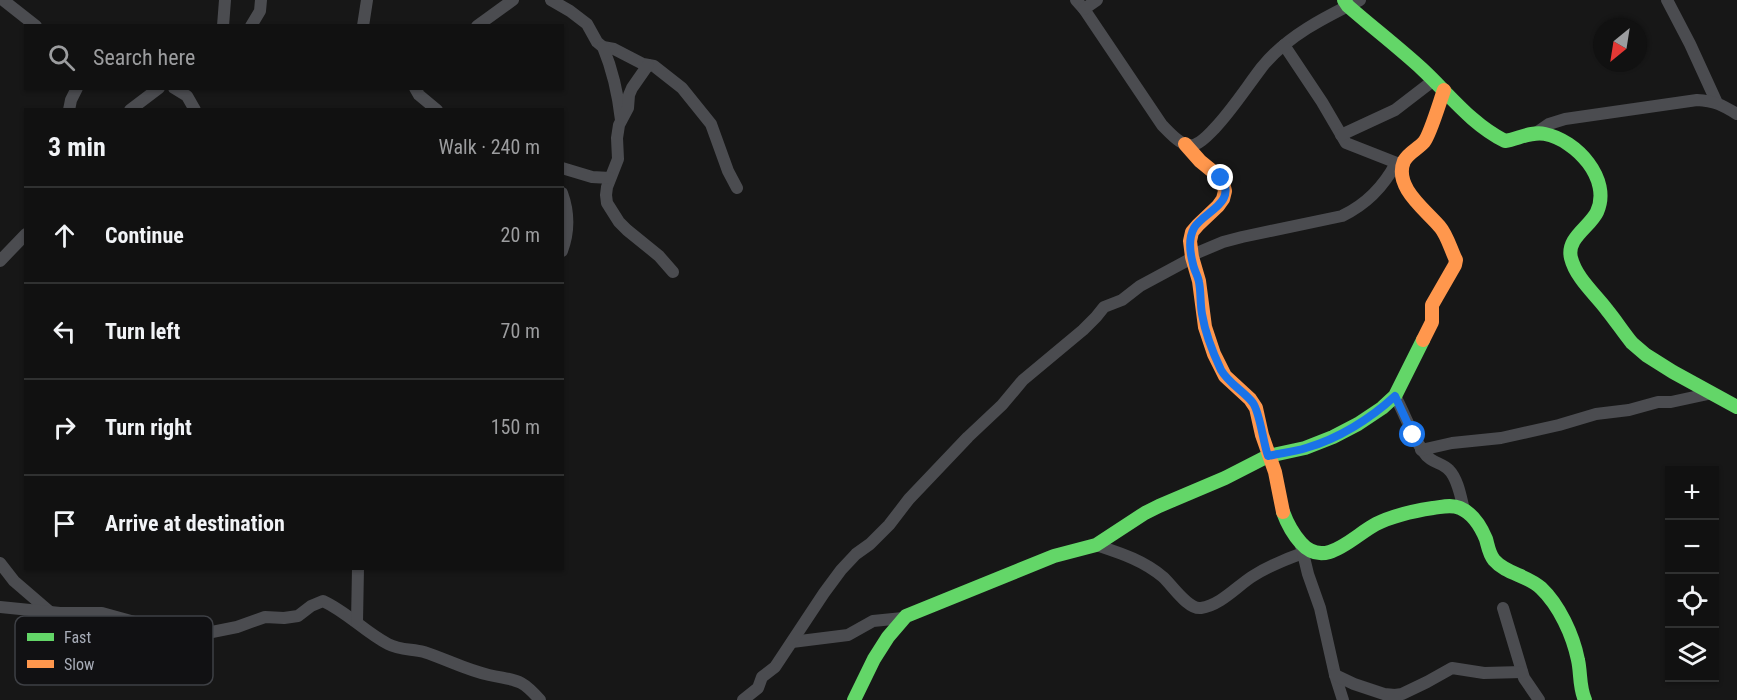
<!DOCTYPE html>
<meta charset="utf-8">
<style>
body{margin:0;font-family:"Roboto Condensed",sans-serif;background:#1e1f1f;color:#f1f3f6}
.controls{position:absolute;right:18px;bottom:18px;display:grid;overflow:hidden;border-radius:0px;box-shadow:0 2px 4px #0004}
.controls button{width:54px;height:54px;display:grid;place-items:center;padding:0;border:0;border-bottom:2px solid #303131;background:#111;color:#f1f3f6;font:30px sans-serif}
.compass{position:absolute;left:1593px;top:18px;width:54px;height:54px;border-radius:50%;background:#111;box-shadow:0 2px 4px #0004;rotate:210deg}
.stop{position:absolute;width:18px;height:18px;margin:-14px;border:4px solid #1a73e8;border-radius:50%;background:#fff}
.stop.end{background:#1a73e8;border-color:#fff;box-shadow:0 2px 6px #0008}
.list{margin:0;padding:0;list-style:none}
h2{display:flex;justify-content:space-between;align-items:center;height:78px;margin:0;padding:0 24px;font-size:26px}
h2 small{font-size:20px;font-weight:400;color:#9c9d9f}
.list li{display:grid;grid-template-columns:39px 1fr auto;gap:18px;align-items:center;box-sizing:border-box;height:96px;padding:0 24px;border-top:2px solid #303131}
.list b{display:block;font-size:22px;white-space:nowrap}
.list em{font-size:20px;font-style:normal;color:#9c9d9f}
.icon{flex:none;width:33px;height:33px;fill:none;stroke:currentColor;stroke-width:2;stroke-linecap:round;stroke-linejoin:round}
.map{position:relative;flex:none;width:1737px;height:700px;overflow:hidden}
.search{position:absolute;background:#111;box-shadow:0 2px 4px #0004;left:24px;top:24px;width:540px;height:66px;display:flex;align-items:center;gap:15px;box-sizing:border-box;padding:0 21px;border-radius:0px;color:#9c9d9f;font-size:22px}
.panel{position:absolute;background:#111;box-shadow:0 2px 4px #0004;left:24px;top:108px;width:540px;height:462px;border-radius:0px}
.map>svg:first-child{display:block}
</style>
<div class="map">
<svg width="1737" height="700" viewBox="0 0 1737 700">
<rect width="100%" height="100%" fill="#171717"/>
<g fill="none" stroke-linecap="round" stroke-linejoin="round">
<g stroke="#4b4c50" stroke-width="12">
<path d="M3 0 36 26"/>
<path d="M551 0 570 11 587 24 597 42 603 47 614 49 643 64 654 66 682 88 711 124 728 171 737 188"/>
<path d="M1076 0 1084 9 1162 125C1170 133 1184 150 1196 144 1203 141 1209 134 1214 129 1232 110 1246 88 1262 67 1287 36 1325 17 1360 0"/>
<path d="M1667 0 1690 44 1717 103"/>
<path d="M1084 9 1097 0"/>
<path d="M223 26 225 0"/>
<path d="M251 26 260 11 261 0"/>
<path d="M363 26 367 0"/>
<path d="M477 26 513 0"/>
<path d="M1284 45 1322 102 1346 143 1402 165"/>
<path d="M603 47C613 71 618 94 621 120"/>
<path d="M648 65 632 88 629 95 628 108 619 125 617 138 618 159 607 187 606 195 607 203 619 222 627 230 659 256 673 272"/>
<path d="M174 88 187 96 195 110"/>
<path d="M415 88 419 95 437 110"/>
<path d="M69 110 71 100 77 88"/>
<path d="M130 110 159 88"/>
<path d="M1536 133 1549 124 1565 119 1697 100C1715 101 1722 105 1737 114"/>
<path d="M1341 135 1395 110 1434 80"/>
<path d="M562 168 592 177 610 178"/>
<path d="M562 193C569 212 569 232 562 251"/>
<path d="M1192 255 1223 242 1242 237 1342 216C1365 205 1384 186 1396 163"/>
<path d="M0 261 26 234"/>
<path d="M1395 396C1405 414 1411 434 1423 451 1431 464 1442 462 1449 470 1458 479 1461 498 1464 510"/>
<path d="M1421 450 1452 443 1501 438 1559 425 1596 414 1629 410 1658 402H1671L1708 394"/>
<path d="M1096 545C1120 553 1143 560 1163 577 1172 585 1188 610 1201 608 1221 605 1237 586 1253 576 1269 566 1286 559 1303 553"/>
<path d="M1301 545 1308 574 1320 608 1335 675 1343 700"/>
<path d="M0 563 14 581 50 612"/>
<path d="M0 607 60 613H102L149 626 180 627 212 632 237 627 265 617 284 618 298 616 311 606 323 601C347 612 365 632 388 644 399 650 412 649 424 652 446 659 466 670 489 675 516 681 520 677 540 700"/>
<path d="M1503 608 1524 678 1539 700"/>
<path d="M357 622 358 568"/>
<path d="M792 642 848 635 873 621 903 618"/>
<path d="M1335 675 1354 684 1384 694 1395 695 1402 694 1427 682 1452 668 1484 673 1522 672"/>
<path d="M743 700 758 688 762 677 775 667 824 593 841 570 856 554 870 544 889 525 909 499 968 437 1002 405 1023 380 1083 330 1096 317 1104 307 1122 300 1140 286 1192 258"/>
</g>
<g stroke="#63d668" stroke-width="14">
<path d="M1344 0 1348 6C1372 27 1398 47 1422 69 1449 94 1471 124 1505 141 1518 139 1531 131 1545 134 1576 140 1612 179 1597 212 1590 227 1566 238 1571 258 1576 278 1595 294 1607 310 1616 321 1623 332 1632 343L1646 355 1673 372 1737 407"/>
<path d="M1283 512C1287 523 1293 534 1301 543 1325 570 1353 536 1376 524 1394 515 1413 511 1433 508 1442 507 1451 504 1460 508 1472 513 1481 527 1486 539 1488 546 1489 554 1494 560 1506 574 1527 575 1541 588 1559 605 1573 635 1578 660 1581 673 1579 687 1585 700"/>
<path d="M854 700 874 659 888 637 906 616 1054 556 1096 545 1145 513 1159 506 1225 478 1268 456 1305 448 1333 437 1358 424 1382 408 1395 396 1423 340"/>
</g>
<g stroke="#ff974d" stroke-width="14">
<path d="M1185 144 1200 161 1222 179 1225 191 1223 199 1218 206 1198 225 1192 232 1190 241 1192 257 1199 281 1205 327 1214 354 1225 376 1250 399 1256 408 1262 435 1275 472 1283 512"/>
<path d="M1423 340 1432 322V305L1455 265 1456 260C1451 250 1447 235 1440 227 1426 210 1393 187 1404 161 1409 152 1418 149 1424 142 1430 135 1440 101 1444 90"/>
</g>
</g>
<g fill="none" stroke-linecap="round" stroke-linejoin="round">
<path stroke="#1a73e8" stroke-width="8" d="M1221 178C1238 203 1203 212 1194 228 1188 239 1190 253 1193 264 1194 270 1198 276 1199 282 1201 292 1200 303 1202 314 1205 332 1213 353 1221 370 1229 384 1244 391 1253 403 1260 413 1263 442 1268 456 1280 453 1294 452 1306 448 1338 439 1370 419 1395 396L1413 435"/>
</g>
<rect x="15" y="616" width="198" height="69" rx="9" fill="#111113" stroke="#3e4045" stroke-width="1.5"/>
<rect x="27" y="633" width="27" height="8" fill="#63d668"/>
<rect x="27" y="660" width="27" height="8" fill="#ff974d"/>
<g font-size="16" fill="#a8adb8">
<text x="64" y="643">Fast</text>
<text x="64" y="670">Slow</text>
</g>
</svg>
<div class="controls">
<button>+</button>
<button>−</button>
<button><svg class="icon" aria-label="locate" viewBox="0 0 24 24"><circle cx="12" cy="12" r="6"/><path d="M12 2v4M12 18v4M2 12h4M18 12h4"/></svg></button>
<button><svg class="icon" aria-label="layers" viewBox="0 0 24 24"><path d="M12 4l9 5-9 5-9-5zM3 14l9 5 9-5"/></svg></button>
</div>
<svg class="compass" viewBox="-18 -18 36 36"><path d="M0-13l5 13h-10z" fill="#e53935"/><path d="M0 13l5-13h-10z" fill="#9c9d9f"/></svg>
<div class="stop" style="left:1413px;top:435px"></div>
<div class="stop end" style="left:1221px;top:178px"></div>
<div class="search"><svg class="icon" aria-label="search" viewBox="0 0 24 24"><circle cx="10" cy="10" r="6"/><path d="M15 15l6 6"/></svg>Search here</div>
<section class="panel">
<h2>3 min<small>Walk · 240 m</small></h2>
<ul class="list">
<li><svg class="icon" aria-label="ahead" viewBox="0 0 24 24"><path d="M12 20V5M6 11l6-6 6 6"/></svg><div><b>Continue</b></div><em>20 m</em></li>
<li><svg class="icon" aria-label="left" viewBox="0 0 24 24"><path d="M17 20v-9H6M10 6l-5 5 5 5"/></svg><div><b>Turn left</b></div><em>70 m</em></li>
<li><svg class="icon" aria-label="right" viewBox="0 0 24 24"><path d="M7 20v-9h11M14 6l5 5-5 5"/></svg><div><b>Turn right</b></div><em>150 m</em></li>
<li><svg class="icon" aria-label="arrive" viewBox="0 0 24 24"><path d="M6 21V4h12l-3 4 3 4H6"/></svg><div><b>Arrive at destination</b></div></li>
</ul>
</section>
</div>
